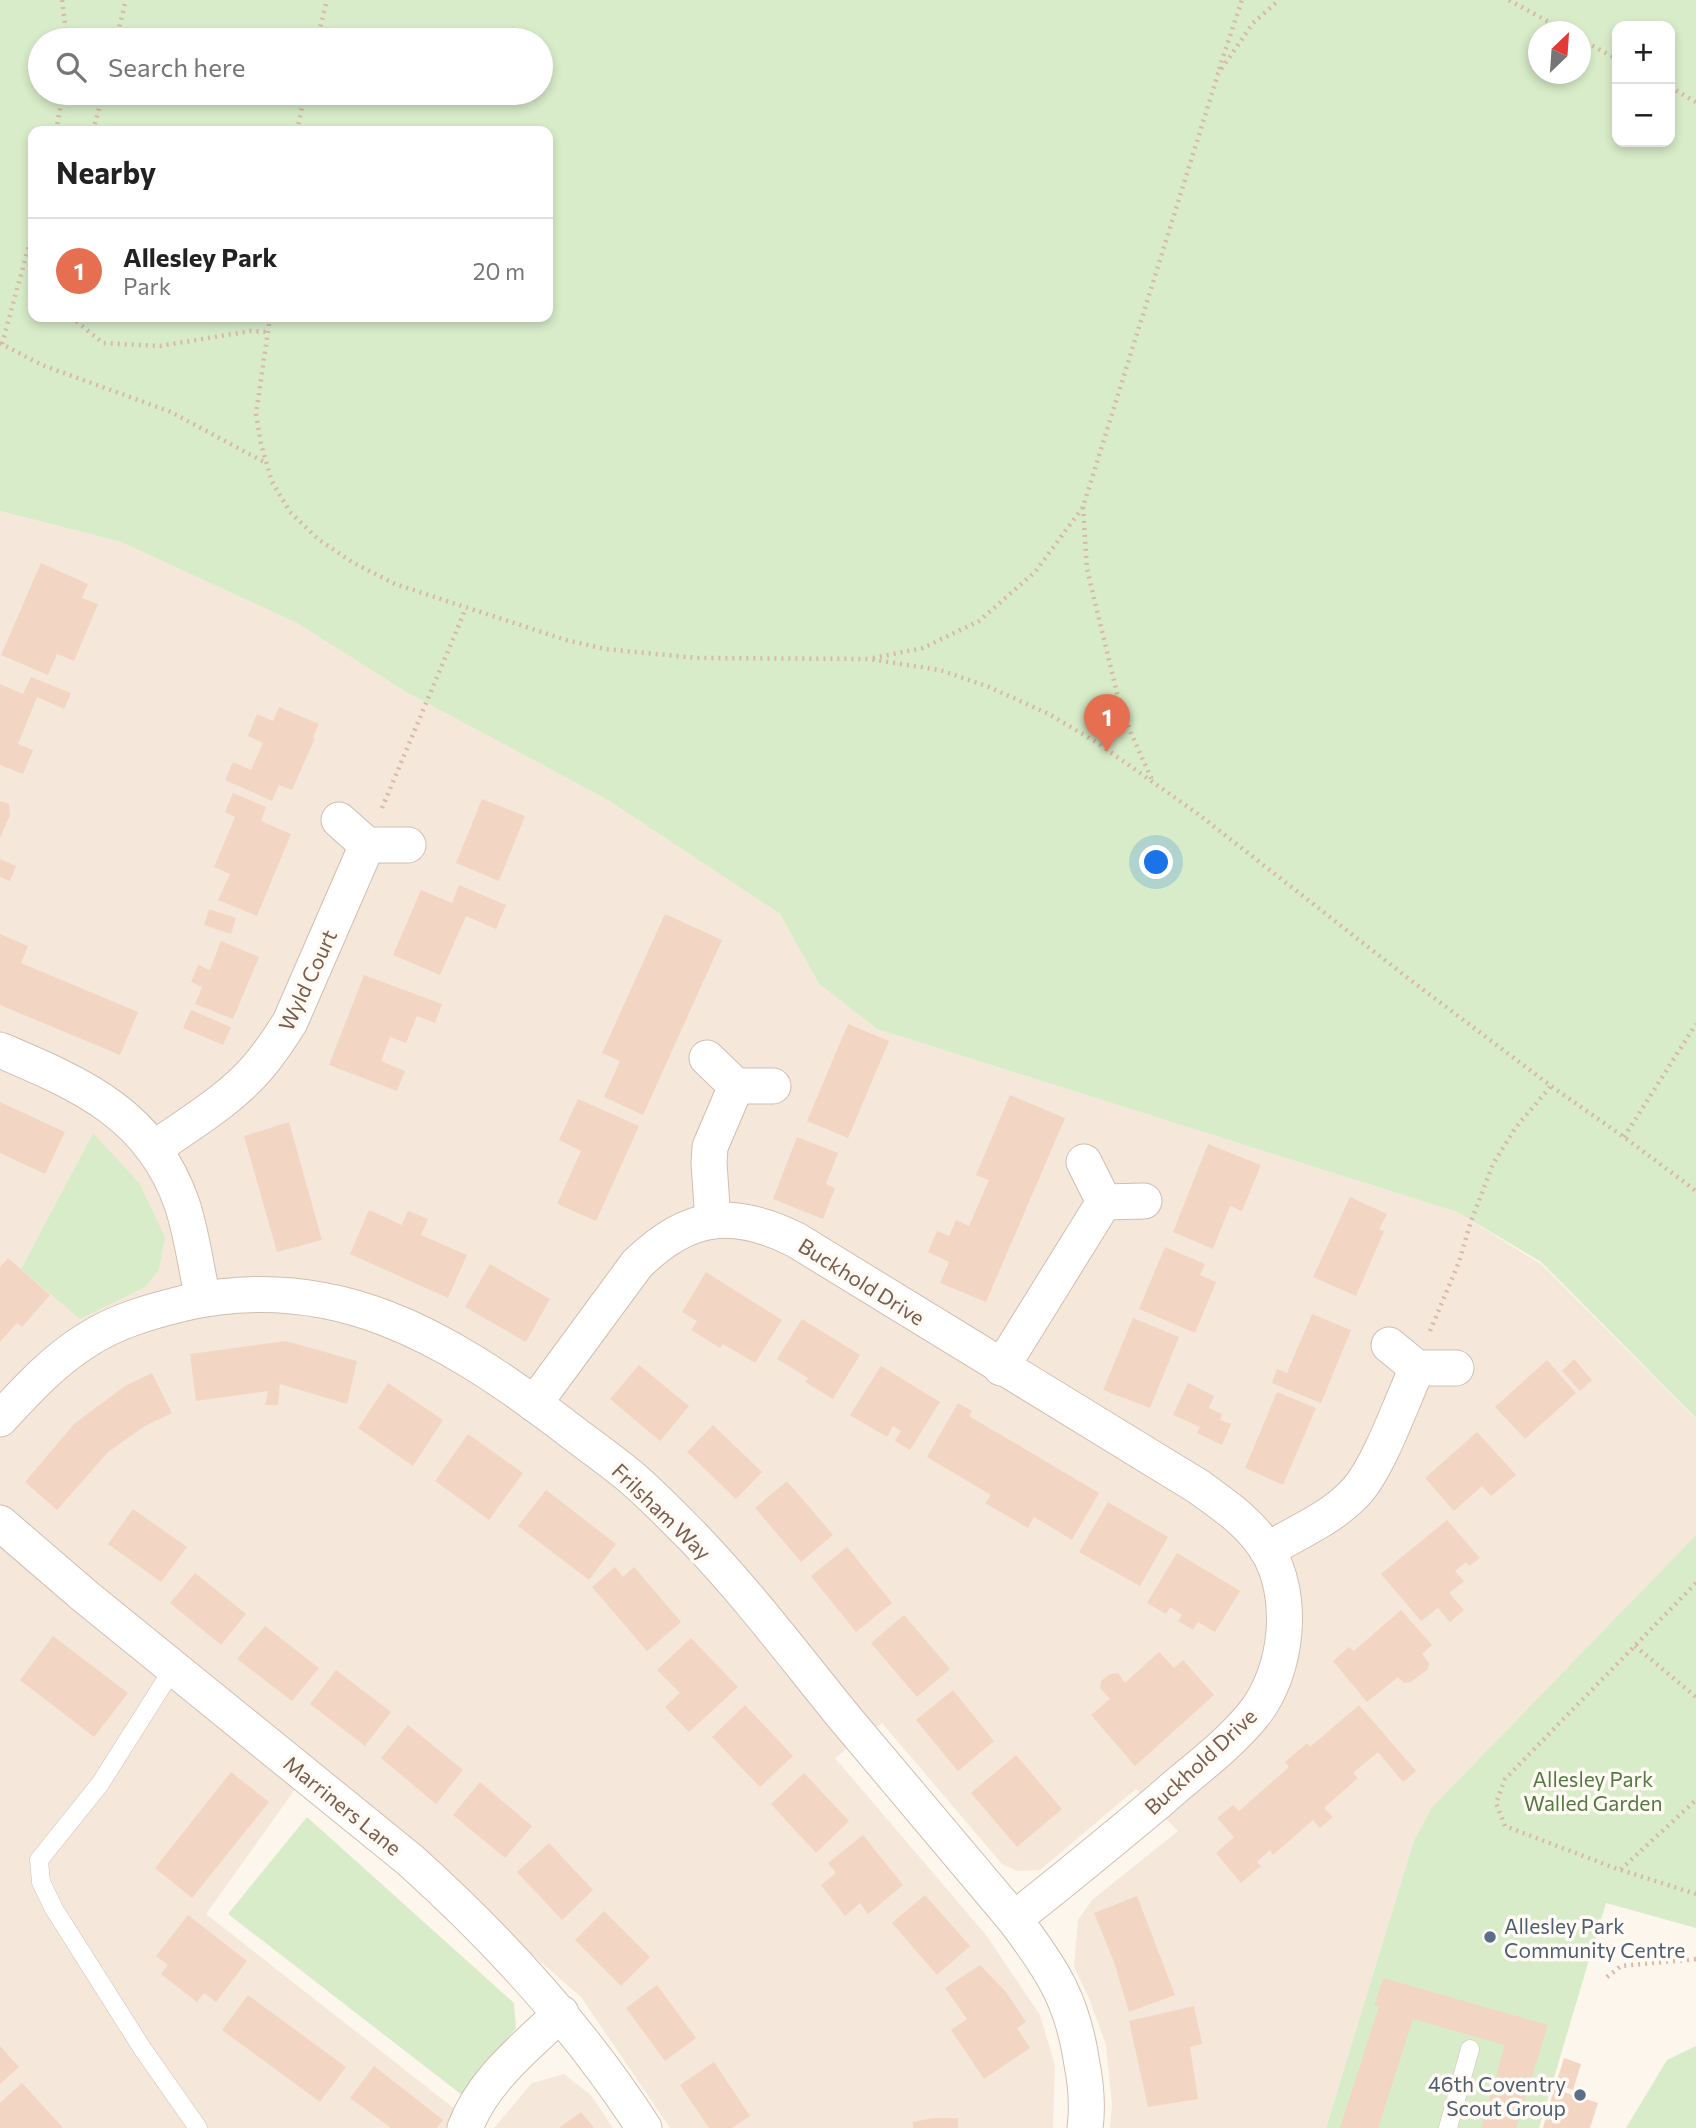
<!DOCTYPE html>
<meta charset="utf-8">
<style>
body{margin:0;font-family:Commissioner,sans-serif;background:#f6f6f6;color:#222}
.controls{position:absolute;right:21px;top:21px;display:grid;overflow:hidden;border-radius:14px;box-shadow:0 4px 10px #0003}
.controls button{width:63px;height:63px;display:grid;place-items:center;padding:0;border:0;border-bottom:2px solid #e0e0e0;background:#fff;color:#222;font:35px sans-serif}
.compass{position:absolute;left:1528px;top:21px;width:63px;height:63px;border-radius:50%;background:#fff;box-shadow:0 4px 10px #0003;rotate:25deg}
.you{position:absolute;left:1157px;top:863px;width:24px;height:24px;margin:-18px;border:5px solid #fff;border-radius:50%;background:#1a73e8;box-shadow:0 0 0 10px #1a73e833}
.badge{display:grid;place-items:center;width:46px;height:46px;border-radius:50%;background:#e76f51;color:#fff;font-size:23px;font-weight:700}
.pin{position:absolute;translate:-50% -58px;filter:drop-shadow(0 2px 4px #0008)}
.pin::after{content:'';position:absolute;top:37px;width:24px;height:21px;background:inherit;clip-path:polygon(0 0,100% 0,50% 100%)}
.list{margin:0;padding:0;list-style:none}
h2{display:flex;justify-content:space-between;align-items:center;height:91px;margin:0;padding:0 28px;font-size:30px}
h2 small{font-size:23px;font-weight:400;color:#767676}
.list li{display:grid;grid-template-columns:46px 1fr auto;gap:21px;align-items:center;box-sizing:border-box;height:105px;padding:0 28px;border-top:2px solid #e0e0e0}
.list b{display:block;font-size:26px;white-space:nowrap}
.list p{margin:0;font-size:23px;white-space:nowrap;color:#767676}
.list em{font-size:23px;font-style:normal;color:#767676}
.icon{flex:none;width:38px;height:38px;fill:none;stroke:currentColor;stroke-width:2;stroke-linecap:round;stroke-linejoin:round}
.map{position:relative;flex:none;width:1696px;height:2128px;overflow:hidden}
.search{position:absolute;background:#fff;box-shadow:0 4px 10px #0003;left:28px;top:28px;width:525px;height:77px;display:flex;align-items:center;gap:18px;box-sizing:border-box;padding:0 24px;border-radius:38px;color:#767676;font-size:26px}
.panel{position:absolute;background:#fff;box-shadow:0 4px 10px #0003;left:28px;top:126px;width:525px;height:196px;border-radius:14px}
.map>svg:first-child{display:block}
</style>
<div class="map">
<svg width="1696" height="2128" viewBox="0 0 1696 2128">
<rect width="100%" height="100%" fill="#fdf6ec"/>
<g fill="#f5e8da" fill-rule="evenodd">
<path d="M0 511 121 542 297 623 406 692 608 800 780 914 819 984 877 1029 1457 1212 1541 1264 1696 1419V1535L1432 1807 1414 1840 1326 2128H1110L1112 2105 1106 2045 1089 1998 1074 1967 1078 1920 1092 1900 1178 1831 1136 1789 1040 1870 1017 1871 1002 1864 882 1723 835 1758 986 1935 1040 2015 1055 2065 1053 2128H670L581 1997 313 1764 206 1914 479 2128H0ZM93 1133 80 1318 21 1269Z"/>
<path d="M564 2074 591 2095 613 2128H494L532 2083Z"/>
</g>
<g fill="#d8ecc9" fill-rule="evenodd">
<path d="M0 0H1696V1418L1541 1262 1457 1212 877 1029 819 984 780 914 608 800 406 692 297 623 121 542 0 511ZM1670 26V142H1617V26ZM1538 32H1580V74H1538ZM40 40H541V93H40ZM548 131V317H33V131Z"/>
<path d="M93 1133 139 1183 165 1237 159 1270 145 1287 80 1319 21 1269Z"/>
<path d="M1696 1535V1928L1606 1903 1539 2128H1326L1414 1840 1432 1807Z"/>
<path d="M307 1817 514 2003 516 2028 462 2095 228 1914Z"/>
<path d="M1696 2046V2128H1626L1667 2060Z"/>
</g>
<g fill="#f3d5c3">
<path d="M41 563 88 584 82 598 98 604 74 661 57 654 48 675 1 655Z"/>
<path d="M31 677 71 693 64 709 37 697 18 744 33 750 23 774 0 765V684L23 694Z"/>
<path d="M279 707 319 724 313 737 315 738 292 790 279 785 272 801 225 780 233 762 251 770 263 743 248 736 257 714 273 721Z"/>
<path d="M233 793 266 807 261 821 291 834 257 916 218 900 230 874 214 867 235 817 225 812Z"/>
<path d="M482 799 525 816 499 881 456 863Z"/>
<path d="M0 801 9 804 10 815 0 838Z"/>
<path d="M0 859 16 866 10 881 0 877Z"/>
<path d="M459 885 506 905 496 929 466 916 440 975 393 955 421 890 452 903Z"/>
<path d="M209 909 236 918 231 934 204 925Z"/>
<path d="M665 914 722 940 643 1115 604 1097 620 1061 602 1053Z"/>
<path d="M0 934 28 946 21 963 138 1012 120 1055 0 1005Z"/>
<path d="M221 941 259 957 233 1019 195 1004 202 987 191 982 198 965 210 970Z"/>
<path d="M364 975 442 1004 435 1023 417 1016 406 1043 390 1037 381 1061 405 1071 397 1091 329 1065Z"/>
<path d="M191 1010 231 1027 223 1045 183 1028Z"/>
<path d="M848 1024 889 1041 848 1138 807 1121Z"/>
<path d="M1010 1095 1065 1118 986 1302 940 1283 949 1262 928 1252 937 1231 949 1236 956 1220 969 1226 989 1180 976 1175Z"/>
<path d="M578 1099 639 1126 596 1221 557 1204 581 1151 559 1140Z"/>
<path d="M0 1102 65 1132 45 1174 0 1153Z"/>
<path d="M289 1122 322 1240 277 1252 244 1136Z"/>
<path d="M797 1137 838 1153 826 1184 835 1188 823 1219 773 1199Z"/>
<path d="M1208 1144 1261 1165 1242 1211 1230 1206 1213 1249 1173 1232Z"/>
<path d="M1350 1197 1387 1214 1379 1229 1384 1231 1356 1296 1313 1277Z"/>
<path d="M369 1210 402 1225 408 1211 428 1219 421 1235 467 1255 448 1298 350 1254Z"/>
<path d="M1165 1247 1205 1264 1200 1275 1216 1282 1195 1333 1139 1309Z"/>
<path d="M8 1258 50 1295 22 1327 17 1323 0 1342V1267Z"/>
<path d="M490 1264 550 1299 526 1342 465 1307Z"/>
<path d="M706 1272 782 1320 755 1363 723 1344 720 1348 691 1330 697 1321 682 1312Z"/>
<path d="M1312 1314 1351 1330 1321 1403 1272 1383 1277 1369 1287 1373Z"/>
<path d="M1133 1318 1179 1337 1150 1408 1103 1390Z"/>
<path d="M802 1319 860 1355 833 1399 805 1382 808 1378 777 1359Z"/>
<path d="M286 1341 357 1361 347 1404 280 1384 278 1405H265L268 1391 196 1401 190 1354Z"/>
<path d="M1574 1359 1592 1380 1580 1391 1562 1371Z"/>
<path d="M1547 1360 1576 1393 1525 1439 1495 1407Z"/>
<path d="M639 1365 689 1406 660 1441 610 1399Z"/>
<path d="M881 1366 940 1402 910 1450 895 1441 901 1431 893 1426 887 1437 850 1415Z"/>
<path d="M152 1373 172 1413 145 1426 108 1452 57 1510 25 1482 74 1424 125 1386Z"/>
<path d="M388 1383 443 1420 413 1466 358 1428Z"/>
<path d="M1188 1383 1214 1396 1209 1408 1222 1414 1220 1420 1231 1424 1222 1445 1197 1433 1200 1427 1173 1415Z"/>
<path d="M1277 1392 1316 1408 1283 1485 1245 1468Z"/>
<path d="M958 1403 972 1411 969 1416 1099 1493 1072 1540 1034 1517 1028 1528 985 1503 991 1495 927 1457Z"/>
<path d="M713 1425 762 1472 736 1499 687 1452Z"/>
<path d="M1477 1432 1516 1475 1491 1496 1482 1486 1454 1511 1425 1478Z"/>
<path d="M468 1434 523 1473 489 1520 435 1481Z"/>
<path d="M787 1481 833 1535 801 1562 755 1508Z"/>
<path d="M546 1490 616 1544 589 1580 518 1526Z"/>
<path d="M1108 1502 1168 1537 1140 1586 1079 1552Z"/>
<path d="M133 1509 187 1547 161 1582 108 1544Z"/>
<path d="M1447 1520 1480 1558 1469 1566 1466 1562 1455 1571 1464 1581 1449 1593 1464 1610 1450 1622 1438 1608 1421 1621 1381 1574Z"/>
<path d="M847 1547 892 1603 856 1632 811 1576Z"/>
<path d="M1177 1553 1240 1591 1215 1632 1198 1622 1193 1630 1178 1621 1182 1615 1170 1607 1166 1614 1147 1603Z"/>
<path d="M615 1567 623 1577 634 1567 681 1622 647 1651 592 1587Z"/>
<path d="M195 1573 246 1614 221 1645 170 1603Z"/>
<path d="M1401 1610 1432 1645 1422 1654 1429 1663 1428 1669 1411 1682 1404 1683 1398 1677 1367 1702 1333 1661 1349 1647 1354 1651Z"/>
<path d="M904 1615 950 1669 917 1697 871 1643Z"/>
<path d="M265 1626 319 1668 292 1701 237 1659Z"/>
<path d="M53 1636 128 1693 94 1737 20 1680Z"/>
<path d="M691 1638 738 1687 689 1732 665 1707 680 1693 657 1670Z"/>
<path d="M1159 1652 1174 1668 1183 1660 1214 1695 1135 1766 1091 1715 1110 1699 1100 1688 1101 1681 1110 1674 1118 1673 1125 1683Z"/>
<path d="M336 1670 391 1712 365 1746 310 1704Z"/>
<path d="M953 1690 994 1741 958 1771 916 1720Z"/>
<path d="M745 1705 793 1756 760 1787 712 1737Z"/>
<path d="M1359 1705 1416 1771 1403 1782 1378 1752 1353 1773 1358 1778 1324 1808 1333 1817 1320 1828 1313 1820 1273 1855 1270 1850 1257 1862 1261 1866 1241 1883 1216 1853 1234 1837 1217 1818 1233 1805 1239 1811 1289 1767 1285 1762 1307 1743 1310 1747Z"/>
<path d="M408 1725 463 1770 436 1804 381 1758Z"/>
<path d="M1016 1755 1062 1809 1017 1847 971 1793Z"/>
<path d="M231 1772 269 1802 192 1898 155 1868Z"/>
<path d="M804 1773 849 1821 816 1853 771 1804Z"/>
<path d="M480 1782 532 1826 505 1858 453 1815Z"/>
<path d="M863 1835 903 1885 868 1914 860 1903 845 1916 821 1885 836 1873 828 1863Z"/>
<path d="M549 1843 593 1890 562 1920 517 1872Z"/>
<path d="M925 1895 970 1946 937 1975 892 1923Z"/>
<path d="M1137 1896 1175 1995 1129 2012 1114 1962 1094 1913Z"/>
<path d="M604 1911 650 1957 621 1986 575 1940Z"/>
<path d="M188 1915 247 1961 216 2002 204 1993 197 2002 161 1974 168 1965 156 1956Z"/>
<path d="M980 1965 1006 1992 1026 2022 1017 2028 1030 2048 984 2079 951 2030 967 2019 945 1988Z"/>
<path d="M1383 1978 1548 2025 1516 2128H1481L1505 2045 1413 2019 1378 2128H1340L1379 2006H1374Z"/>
<path d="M657 1985 696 2038 665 2061 626 2008Z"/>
<path d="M248 1995 346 2067 320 2102 222 2030Z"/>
<path d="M1194 2006 1202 2044 1190 2047 1198 2099 1148 2107 1129 2021Z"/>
<path d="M0 2046 19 2067 0 2084Z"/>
<path d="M1564 2058 1581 2064 1573 2090 1556 2084Z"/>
<path d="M714 2062 750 2116 732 2128H709L680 2085Z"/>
<path d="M374 2066 443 2120 437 2128H391L350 2098Z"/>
<path d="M22 2083 45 2108 63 2128H0V2103Z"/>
<path d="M1554 2089 1598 2103 1590 2128H1543Z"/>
<path d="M581 2112 594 2128H559Z"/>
<path d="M933 2118H958V2128H913V2122Z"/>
</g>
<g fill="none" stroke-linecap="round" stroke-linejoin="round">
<g stroke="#d1beb0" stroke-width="19">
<g id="lane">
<path d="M174 1667 100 1784 39 1860 41 1882 54 1909 142 2048 198 2128"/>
<path d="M1448 2128 1470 2049"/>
</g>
</g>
<g stroke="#d1beb0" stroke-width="37">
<g id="street">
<path d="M339 820 367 845H408"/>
<path d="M0 1050C82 1085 151 1114 182 1204 192 1234 196 1268 203 1299"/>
<path d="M707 1058 736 1086H773"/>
<path d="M155 1148C190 1123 230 1100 258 1067 270 1053 280 1038 290 1022L367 845"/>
<path d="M1084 1162 1104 1202 1144 1201"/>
<path d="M713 1221 709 1163 710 1147 736 1086"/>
<path d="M1389 1345 1417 1368H1456"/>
<path d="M1001 1368 1104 1202"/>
<path d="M534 1404 637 1264C688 1214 732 1208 796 1240L1199 1487C1224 1505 1249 1522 1266 1548 1296 1595 1288 1672 1253 1715 1227 1747 1190 1773 1159 1801 1111 1841 1063 1881 1014 1919"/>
<path d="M0 1419C27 1390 53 1361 87 1340 116 1321 152 1311 185 1303 333 1270 445 1336 559 1422 583 1441 608 1458 632 1478 653 1496 673 1517 693 1537 749 1595 798 1661 849 1723 904 1789 959 1854 1014 1919 1052 1969 1073 2001 1082 2064 1086 2085 1088 2106 1085 2128"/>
<path d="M0 1523 86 1597 410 1860C499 1940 579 2027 644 2128"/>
<path d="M1267 1550C1296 1533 1330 1519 1354 1494 1378 1470 1402 1401 1417 1368"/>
<path d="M465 2128C483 2080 525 2048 561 2013"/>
</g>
</g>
<g stroke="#d9b8a5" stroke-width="4.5" stroke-dasharray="2 5" stroke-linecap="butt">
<path d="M62 0 67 40"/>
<path d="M1509 0 1567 32"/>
<path d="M1580 39 1617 59"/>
<path d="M116 40 126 0"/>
<path d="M317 40 327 0"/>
<path d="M1219 69 1242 0"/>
<path d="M1670 87 1696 102"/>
<path d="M56 131 63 93"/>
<path d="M93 131 103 93"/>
<path d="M297 131 305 93"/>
<path d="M71 317 103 343 160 346 251 331 268 332"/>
<path d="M270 317 256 414 261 444 272 482 290 512 318 539 352 562 395 584 566 640 605 649 697 658 869 659 940 670 989 687 1049 714 1099 744 1198 814 1413 982 1551 1086 1624 1137 1696 1191"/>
<path d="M0 343 42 365 171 412 266 463"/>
<path d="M2 344 33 231"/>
<path d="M1083 507 1087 569 1117 693 1131 733 1153 782"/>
<path d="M873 658 923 648 979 621 1035 572 1083 507 1218 74 1253 23 1279 0"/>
<path d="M382 808 466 608"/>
<path d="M1624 1137 1696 1024"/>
<path d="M1430 1331 1459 1262 1470 1224 1493 1164 1516 1127 1551 1086"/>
<path d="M1696 1583 1505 1779 1496 1803 1505 1826 1620 1870 1696 1800"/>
<path d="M1635 1646 1696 1697"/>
<path d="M1621 1870 1696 1894"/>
<path d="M1607 1977 1621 1966 1696 1959"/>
</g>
<use href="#lane" stroke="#fff" stroke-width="18"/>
<use href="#street" stroke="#fff" stroke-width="35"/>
</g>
<g fill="#5c6f8a" stroke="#fffaf3" stroke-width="2.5">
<circle cx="1490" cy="1937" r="7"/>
<circle cx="1580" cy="2095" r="7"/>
</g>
<g text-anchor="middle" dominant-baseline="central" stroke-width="7" stroke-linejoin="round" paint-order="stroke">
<g font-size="21" fill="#7a5c4d" stroke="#fffaf3">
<text transform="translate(307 980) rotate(-65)">Wyld Court</text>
<text transform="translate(862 1281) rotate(32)">Buckhold Drive</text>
<text transform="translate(662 1511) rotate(44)">Frilsham Way</text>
<text transform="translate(1200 1761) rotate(-43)">Buckhold Drive</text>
<text transform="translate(343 1805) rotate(39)">Marriners Lane</text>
</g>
<g font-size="21" fill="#537a41" stroke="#fffaf3">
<text x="1593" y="1778">Allesley Park<tspan x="1593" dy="24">Walled Garden</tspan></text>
</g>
<g font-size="21" fill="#4e5e75" stroke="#fffaf3" text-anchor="start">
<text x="1504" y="1925">Allesley Park<tspan x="1504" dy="24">Community Centre</tspan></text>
<text x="1566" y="2083" text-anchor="end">46th Coventry<tspan x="1566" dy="24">Scout Group</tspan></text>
</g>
</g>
</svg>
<div class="controls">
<button>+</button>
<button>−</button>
</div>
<svg class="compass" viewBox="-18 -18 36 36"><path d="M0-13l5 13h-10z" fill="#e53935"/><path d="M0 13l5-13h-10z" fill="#767676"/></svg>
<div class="you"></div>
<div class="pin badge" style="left:1107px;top:752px">1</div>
<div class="search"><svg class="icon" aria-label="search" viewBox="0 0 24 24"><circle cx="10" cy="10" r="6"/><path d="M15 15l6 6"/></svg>Search here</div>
<section class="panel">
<h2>Nearby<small></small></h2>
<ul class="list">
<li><span class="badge">1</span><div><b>Allesley Park</b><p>Park</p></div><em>20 m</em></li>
</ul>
</section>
</div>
